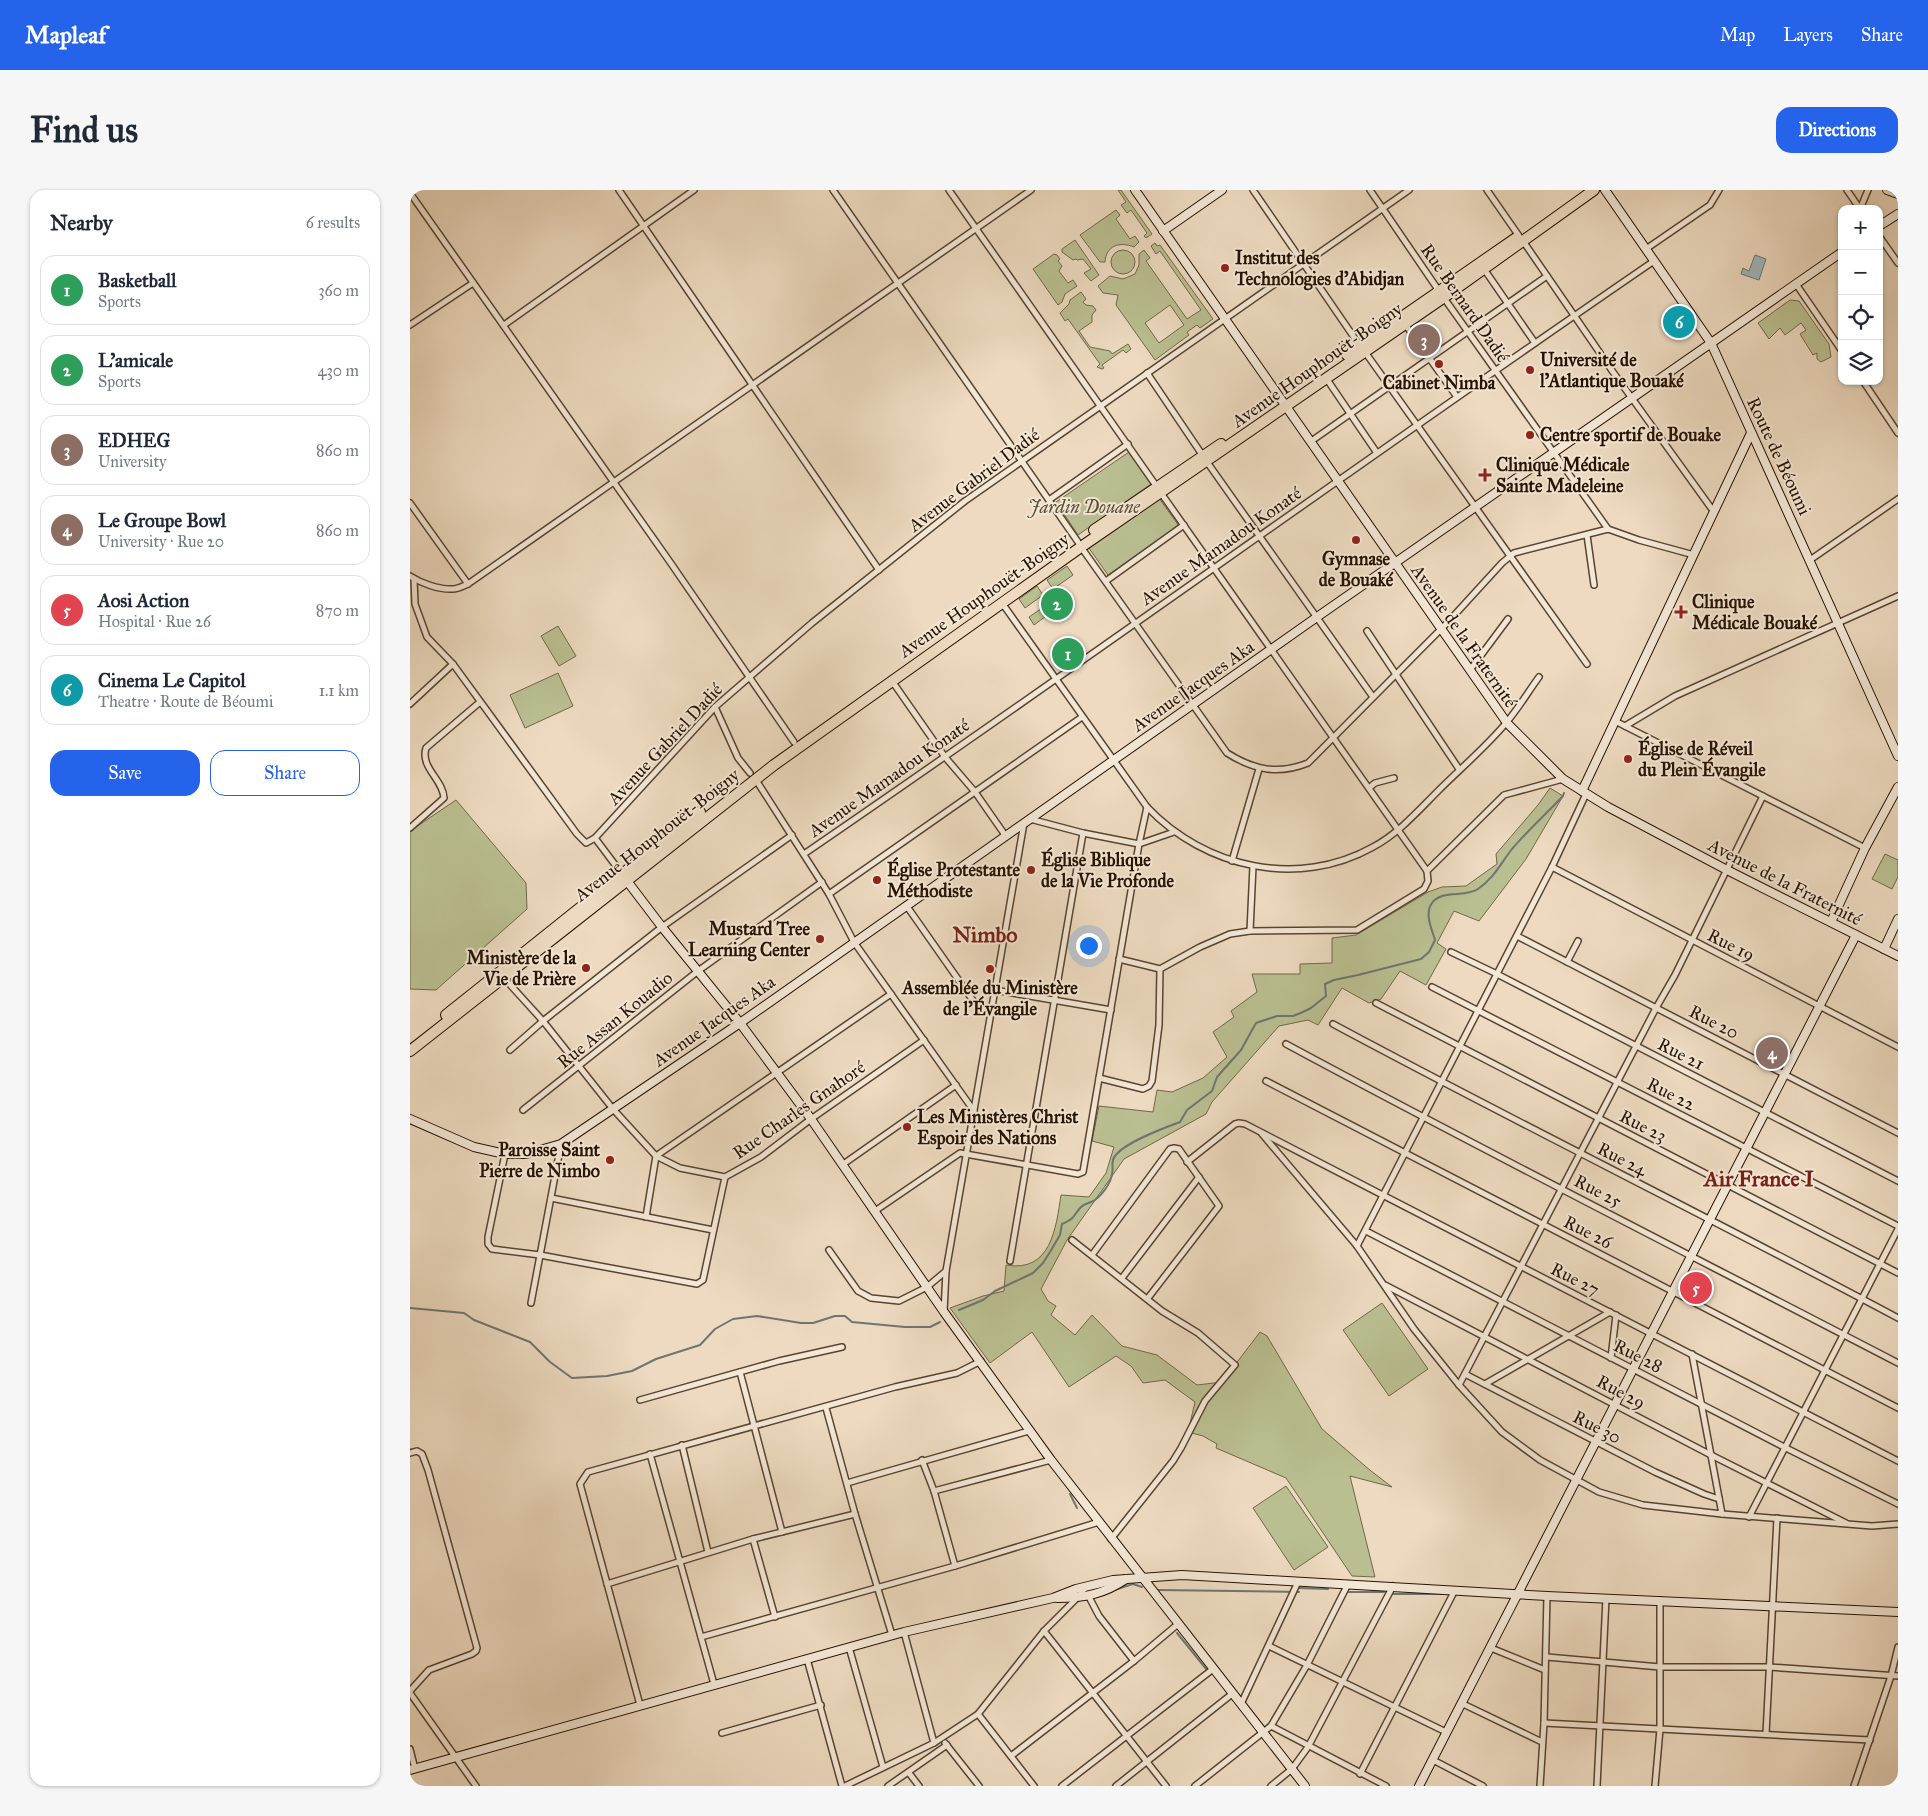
<!DOCTYPE html>
<meta charset="utf-8">
<style>
body{margin:0;font-family:"IM FELL Great Primer",serif;background:#f6f6f7;color:#1f2937}
.controls{position:absolute;right:15px;top:15px;display:grid;overflow:hidden;border-radius:10px;box-shadow:0 1px 4px #0004}
.controls button{width:45px;height:45px;display:grid;place-items:center;padding:0;border:0;border-bottom:1px solid #e0e1e3;background:#fff;color:#1f2937;font:25px sans-serif}
.you{position:absolute;left:678px;top:755px;width:18px;height:18px;margin:-12px;border:4px solid #fff;border-radius:50%;background:#1a73e8;box-shadow:0 0 0 8px #1a73e833}
.badge{display:grid;place-items:center;width:32px;height:32px;border-radius:50%;background:#2563eb;color:#fff;font-size:16px;font-weight:700}
.pin{position:absolute;translate:-50% -50%;border:2px solid #fff;box-shadow:0 1px 5px #0006}
.list{margin:0;padding:0;list-style:none}
h2{display:flex;justify-content:space-between;align-items:center;height:65px;margin:0;padding:0 20px;font-size:21px}
h2 small{font-size:16px;font-weight:400;color:#747a83}
.list li{display:grid;grid-template-columns:32px 1fr auto;gap:15px;align-items:center;box-sizing:border-box;height:70px;margin:0 10px 10px;padding:0 10px;border:1px solid #e0e1e3;border-radius:15px}
.list b{display:block;font-size:19px;white-space:nowrap}
.list p{margin:0;font-size:16px;white-space:nowrap;color:#747a83}
.list em{font-size:16px;font-style:normal;color:#747a83}
.actions{display:flex;gap:10px;padding:15px 20px}
.actions a{flex:1;padding:11px 0;border:1px solid #2563eb;border-radius:15px;text-align:center;font-size:18px;color:#2563eb}
.actions .main{background:#2563eb;color:#fff}
.icon{flex:none;width:28px;height:28px;fill:none;stroke:currentColor;stroke-width:2;stroke-linecap:round;stroke-linejoin:round}
.map{position:relative;flex:none;width:1488px;height:1596px;overflow:hidden;border-radius:15px}
header{display:flex;align-items:center;gap:30px;box-sizing:border-box;height:70px;padding:0 25px;background:#2563eb;color:#fff}
header strong{font-size:24px}
nav{display:flex;gap:28px;margin-inline-start:auto;font-size:18px}
.intro{display:flex;align-items:center;justify-content:space-between;box-sizing:border-box;height:120px;padding:0 30px}
h1{margin:0;font-size:35px}
.button{padding:12px 22px;border-radius:15px;background:#2563eb;color:#fff;font-size:18px;font-weight:700}
main{display:flex;gap:30px;padding:0 30px}
aside{flex:1;background:#fff;border-radius:15px;box-shadow:0 1px 4px #0004}
.map>svg:first-child{display:block}
</style>
<header>
<strong>Mapleaf</strong>
<nav><a>Map</a><a>Layers</a><a>Share</a></nav>
</header>
<div class="intro"><h1>Find us</h1><a class="button">Directions</a></div>
<main>
<aside>
<h2>Nearby<small>6 results</small></h2>
<ul class="list">
<li><span class="badge" style="background:#2e9e5b">1</span><div><b>Basketball</b><p>Sports</p></div><em>360 m</em></li>
<li><span class="badge" style="background:#2e9e5b">2</span><div><b>L'amicale</b><p>Sports</p></div><em>430 m</em></li>
<li><span class="badge" style="background:#8d6e63">3</span><div><b>EDHEG</b><p>University</p></div><em>860 m</em></li>
<li><span class="badge" style="background:#8d6e63">4</span><div><b>Le Groupe Bowl</b><p>University · Rue 20</p></div><em>860 m</em></li>
<li><span class="badge" style="background:#e0444e">5</span><div><b>Aosi Action</b><p>Hospital · Rue 26</p></div><em>870 m</em></li>
<li><span class="badge" style="background:#0f9aa8">6</span><div><b>Cinema Le Capitol</b><p>Theatre · Route de Béoumi</p></div><em>1.1 km</em></li>
</ul>
<div class="actions"><a class="main">Save</a><a>Share</a></div>
</aside>
<div class="map">
<svg width="1488" height="1596" viewBox="0 0 1488 1596">
<rect width="100%" height="100%" fill="#eddac0"/>
<filter id="stains"><feTurbulence type="fractalNoise" baseFrequency=".004" numOctaves="4"/><feColorMatrix values="0 0 0 0 .2 0 0 0 0 .09 0 0 0 0 .02 0 0 0 .5 -.17"/></filter>
<radialGradient id="worn" r=".72"><stop offset=".6" stop-color="#630" stop-opacity="0"/><stop offset="1" stop-color="#630" stop-opacity=".3"/></radialGradient>
<g fill="#babf91" stroke="#706848" fill-rule="evenodd">
<path d="M708 0H711L742 44 736 48 734 46 737 43 721 20 717 23 711 15 716 12Z"/>
<path d="M706 20 710 25 706 29 720 49 725 46 729 52 724 57C709 51 696 56 695 72H690L670 45Z"/>
<path d="M665 50 689 85 681 91 674 83 681 79 673 69 667 70 666 69 663 70 652 62V59Z"/>
<path d="M745 53 747 56 750 55 803 129 790 138 787 135 777 142 779 145 745 170 706 115 708 105 693 103 688 96 700 86 713 89 725 84 729 75V64L734 60 740 68 736 71 777 129 791 120 750 61 746 64 741 56ZM760 115 774 135 749 153 735 133Z"/>
<circle cx="713" cy="72" r="12"/>
<path d="M644 64 647 65 650 69 648 71 652 76 649 81 658 93 663 90 667 96 655 104 652 112 648 115 623 79Z"/>
<path d="M671 102 676 109 673 112 676 115 683 116 686 120 682 125V132L669 141 680 157 700 161 702 164 718 154 721 159 716 163 713 160 692 175 694 178 692 179 687 177 690 174 658 129 655 131 650 123 659 114 660 110Z"/>
<path d="M1380 110 1389 111 1419 154 1421 167 1411 172 1407 169V163L1403 165 1390 144 1396 140 1391 133 1375 145 1370 138 1359 149 1348 133Z"/>
<path d="M719 262 741 294 668 345 646 312Z"/>
<path d="M746 304 769 336 698 385 676 354Z"/>
<path d="M657 376 663 385 643 399 637 390Z"/>
<path d="M627 396 633 405 615 418 609 409Z"/>
<path d="M635 416 640 423 624 435 619 427Z"/>
<path d="M148 436 166 466 149 476 131 446Z"/>
<path d="M665 452 672 461 651 476 644 466Z"/>
<path d="M148 483 163 516 115 538 100 505Z"/>
<path d="M1140 598 1153 606 1116 669 1069 731 1044 721 1027 753 1036 759 1016 795 990 781 971 809 959 813 932 798 908 835 898 830 869 836 802 912 796 924 714 969 657 1050 631 1099 638 1111 646 1116 641 1125 665 1145 682 1125 712 1156 747 1165 787 1195 812 1192 850 1142 857 1146 912 1239 961 1281 982 1297 940 1286 965 1387 942 1386 876 1288 806 1258 807 1254 793 1246 778 1242 785 1212 755 1190 733 1193 721 1176 706 1166 659 1197 622 1142 580 1173 540 1118 573 1106 594 1101 596 1075C641 1083 646 1038 651 1005L679 1007 696 983 704 957 682 951 689 916 743 922 747 900 762 902 793 888 817 867 803 842 824 827 821 821 847 802 842 784H890V774L922 773V748L946 745 1018 702 1032 697 1056 696 1087 674 1086 664 1128 615Z"/>
<path d="M46 610 116 693 117 719 26 800 0 799V641Z"/>
<path d="M1475 664 1488 670V687L1482 699 1462 689Z"/>
<path d="M972 1113 1018 1179 979 1206 933 1140Z"/>
<path d="M876 1296 918 1357 884 1380 843 1318Z"/>
</g>
<path fill="#9fb7be" stroke="#6f7572" d="M1345 65 1356 69 1349 90 1331 84 1333 78 1339 81Z"/>
<g fill="none" stroke-linecap="round" stroke-linejoin="round">
<g stroke="#6f7572" stroke-width="2">
<path d="M0 1118 54 1123 64 1130 120 1152 140 1172 162 1188 197 1186 222 1181 246 1169 290 1155 305 1139 323 1129 347 1126 391 1133H403L425 1126H435L442 1132 495 1137H520L530 1132"/>
<path d="M549 1120 573 1110 585 1101 623 1083 633 1073 640 1062 650 1045 652 1034C666 1028 662 1027 671 1017 675 1013 681 1013 685 1010 692 1005 701 993 702 984 704 977 700 972 705 966 715 952 754 938 770 932L777 920 802 901 807 887 831 860 846 833 867 826H883L893 822 901 818 916 806 915 794 924 790 948 785 1011 769 1019 762 1025 750C1022 739 1014 724 1022 713 1032 699 1055 708 1068 699 1084 688 1091 673 1102 659 1118 640 1136 624 1153 606L1154 603"/>
<path d="M660 1304 667 1318"/>
<path d="M723 1394 732 1397"/>
<path d="M889 1398 918 1399"/>
<path d="M704 1400 723 1394"/>
<path d="M748 1400 889 1402"/>
<path d="M938 1402H974"/>
<path d="M982 1404H1037"/>
<path d="M767 1443 797 1480"/>
</g>
<g stroke="#584430" stroke-width="8">
<g id="street">
<path d="M209 0 469 380"/>
<path d="M423 0 668 352"/>
<path d="M539 0 747 297"/>
<path d="M843 0 950 156"/>
<path d="M960 0 1029 101 1198 339"/>
<path d="M1077 0 1109 46"/>
<path d="M1437 0 1450 19"/>
<path d="M0 3 260 372 384 552"/>
<path d="M1450 19 1458 0"/>
<path d="M1469 46 1488 73"/>
<path d="M1113 51 1203 182 1304 322"/>
<path d="M1236 59 1300 15 1309 0"/>
<path d="M1074 79 1125 153"/>
<path d="M1386 94 1432 161"/>
<path d="M995 134 1047 207"/>
<path d="M0 135 63 93"/>
<path d="M94 135 284 0"/>
<path d="M955 162 1177 474"/>
<path d="M737 183 793 266"/>
<path d="M916 188 967 263"/>
<path d="M1453 191 1488 243"/>
<path d="M900 252 1137 86"/>
<path d="M797 272 963 507"/>
<path d="M639 310 718 254"/>
<path d="M0 313 58 394"/>
<path d="M1177 345 1184 395"/>
<path d="M671 357 817 563C844 580 868 585 898 573L1039 431 1092 373 1104 363 1198 339 1229 350 1284 365"/>
<path d="M1400 370 1488 309"/>
<path d="M0 386C11 393 29 400 43 399 48 399 53 396 58 394L621 0"/>
<path d="M4 389 5 414 17 447 43 474 167 644 176 653 185 648 305 517 402 433 555 311 999 0"/>
<path d="M696 391 774 335"/>
<path d="M592 413 737 617C795 678 888 699 963 657 989 643 1008 621 1029 600 1051 578 1076 557 1096 533 1108 519 1118 502 1129 487"/>
<path d="M957 441 1049 579"/>
<path d="M1060 480 1098 429"/>
<path d="M482 491 535 567 565 602 595 645"/>
<path d="M0 514 43 474"/>
<path d="M305 517 328 568 340 583"/>
<path d="M1205 531 1455 658"/>
<path d="M1215 536 1265 506 1488 406"/>
<path d="M346 590 419 704 444 752 564 921"/>
<path d="M959 598 965 593 984 588"/>
<path d="M620 629 673 643 729 654 764 642"/>
<path d="M0 638 34 608C33 589 10 578 16 558L70 512"/>
<path d="M185 648 212 684"/>
<path d="M394 664C679 469 959 266 1244 71"/>
<path d="M822 671 849 579"/>
<path d="M1142 677 1488 857"/>
<path d="M1017 681 1094 605 1153 589"/>
<path d="M419 704 672 527"/>
<path d="M496 715 564 812 581 823"/>
<path d="M840 741 843 676"/>
<path d="M1107 746 1488 943"/>
<path d="M1041 762 1087 784 1488 991"/>
<path d="M709 769 750 779 790 757 820 744 840 741 947 740 1014 699 1018 691 1017 681 751 303"/>
<path d="M1157 772 1168 751"/>
<path d="M94 788 133 831 203 919 246 966 270 978 315 987 351 967 401 929 514 850"/>
<path d="M1022 797 1488 1036"/>
<path d="M585 800 701 820"/>
<path d="M966 813 1488 1083"/>
<path d="M923 834C1111 935 1301 1028 1488 1128"/>
<path d="M876 854C1078 963 1284 1067 1488 1173"/>
<path d="M100 860 133 831 252 737 382 645"/>
<path d="M689 888 733 899 739 896 742 891 749 835 750 779"/>
<path d="M856 891 1488 1218"/>
<path d="M113 920 288 781 412 692"/>
<path d="M852 944 947 1056 1004 1139 1049 1195 1092 1242 1130 1270 1189 1302 1233 1315 1312 1324 1462 1336 1488 1334"/>
<path d="M95 964 78 1047V1054L82 1059 130 1065 287 1094 293 1090 315 987"/>
<path d="M777 972 825 934 829 933 835 934 1488 1271"/>
<path d="M432 975 546 895"/>
<path d="M141 1008 303 1040"/>
<path d="M465 1021 550 963 668 984 673 982 729 654 737 617"/>
<path d="M236 1027 246 966 481 804"/>
<path d="M956 1041 1374 1257 1488 1314"/>
<path d="M662 1050 752 1121 788 1143 825 1175 795 1211 771 1258 763 1271 701 1349"/>
<path d="M947 1056 1142 677 1176 604"/>
<path d="M419 1060 448 1101 461 1108 489 1111 517 1097 536 1081"/>
<path d="M682 1065 760 959 764 958 769 959 809 1016 738 1108"/>
<path d="M600 1071 673 643"/>
<path d="M712 1088 789 987"/>
<path d="M975 1095 1301 1265 1436 1333"/>
<path d="M121 1113 151 954"/>
<path d="M534 1122 536 1081 614 633"/>
<path d="M1282 1164 1312 1324"/>
<path d="M1201 1168 1206 1125"/>
<path d="M330 1182 372 1342"/>
<path d="M1055 1184 1245 1282 1294 1304 1309 1309"/>
<path d="M1075 1194 1200 1122"/>
<path d="M1049 1195 1246 818 1265 785 1353 606"/>
<path d="M230 1210 369 1171 432 1157"/>
<path d="M416 1218 445 1324 482 1445"/>
<path d="M272 1255 298 1362"/>
<path d="M0 1263 7 1261 12 1264 18 1280 67 1458 66 1461 62 1464 19 1480 0 1501"/>
<path d="M240 1264 304 1494"/>
<path d="M512 1270 524 1301 545 1376"/>
<path d="M437 1293 619 1241"/>
<path d="M524 1301 641 1270"/>
<path d="M1339 1327 1488 1039"/>
<path d="M343 1349 365 1427"/>
<path d="M197 1394 343 1349 445 1324"/>
<path d="M679 1407 689 1426 724 1471"/>
<path d="M634 1441 756 1596"/>
<path d="M494 1442 524 1553"/>
<path d="M291 1447 545 1376 689 1332"/>
<path d="M859 1456 1036 1542"/>
<path d="M439 1457 473 1577"/>
<path d="M1081 1458 1135 1480"/>
<path d="M1137 1467 1250 1477H1359L1488 1486"/>
<path d="M397 1469 432 1596"/>
<path d="M0 1503 66 1596"/>
<path d="M1051 1513 1132 1552"/>
<path d="M831 1514 888 1392"/>
<path d="M230 1515 170 1294 178 1282 485 1197 547 1183 571 1171"/>
<path d="M568 1524 624 1596"/>
<path d="M1134 1533 1460 1550"/>
<path d="M861 1536 976 1596"/>
<path d="M312 1543 411 1515"/>
<path d="M1356 1544 1367 1328"/>
<path d="M535 1553 569 1596"/>
<path d="M0 1559 5 1579"/>
<path d="M601 1566 724 1471 768 1434"/>
<path d="M1023 1570 1073 1596"/>
<path d="M499 1583 509 1596"/>
<path d="M950 1584 1045 1400"/>
<path d="M435 1596 524 1553 568 1524 634 1441 667 1408 676 1397"/>
<path d="M478 1596 537 1555"/>
<path d="M652 1596 803 1479"/>
<path d="M706 1596 822 1504"/>
<path d="M785 1596 861 1536 897 1475 938 1394"/>
<path d="M861 1596 882 1579 898 1557 983 1396"/>
<path d="M1130 1596 1134 1533 1137 1406"/>
<path d="M1187 1596 1196 1408"/>
<path d="M1245 1596 1250 1539V1410"/>
<path d="M1444 1596 1481 1486 1488 1457"/>
</g>
</g>
<g stroke="#271200" stroke-width="10">
<g id="secondary">
<path d="M725 0 1097 533 1153 589 1198 617 1317 680 1488 766"/>
<path d="M1195 0 1301 153 1488 566"/>
<path d="M1477 0 1488 4"/>
<path d="M1469 36 1488 24"/>
<path d="M753 41 812 0"/>
<path d="M1172 601 1341 243"/>
<path d="M214 687 252 737 330 833 401 929 534 1122 641 1270 895 1596"/>
<path d="M1421 732 1455 658 1488 597"/>
<path d="M1474 759 1488 729"/>
<path d="M0 929 64 957 95 964H116L151 954 330 833 907 427 1432 62"/>
<path d="M647 1408C674 1408 694 1404 716 1389"/>
<path d="M0 1580 494 1442 643 1408 666 1399 703 1390 772 1385 1137 1406 1488 1422"/>
<path d="M1009 1596 1446 745"/>
</g>
</g>
<g stroke="#271200" stroke-width="12">
<g id="highway">
<path d="M937 165 1106 48"/>
<path d="M684 340 811 254"/>
<path d="M36 825 290 622"/>
<path d="M0 861 364 575 671 357 1033 108 1184 0"/>
</g>
</g>
<use href="#street" stroke="#f3e7d6" stroke-width="5"/>
<use href="#secondary" stroke="#f3e7d6" stroke-width="8"/>
<use href="#highway" stroke="#eddac0" stroke-width="10"/>
</g>
<g fill="#8f2418" stroke="#f3e7d6" stroke-width="2">
<circle cx="815" cy="78" r="5"/>
<circle cx="1029" cy="174" r="5"/>
<circle cx="1120" cy="180" r="5"/>
<circle cx="1120" cy="245" r="5"/>
<path d="M1072.5 277.5h5v5h5v5h-5v5h-5v-5h-5v-5h5z"/>
<circle cx="946" cy="350" r="5"/>
<path d="M1268.5 414.5h5v5h5v5h-5v5h-5v-5h-5v-5h5z"/>
<circle cx="1218" cy="569" r="5"/>
<circle cx="621" cy="680" r="5"/>
<circle cx="467" cy="690" r="5"/>
<circle cx="410" cy="749" r="5"/>
<circle cx="176" cy="778" r="5"/>
<circle cx="580" cy="779" r="5"/>
<circle cx="497" cy="937" r="5"/>
<circle cx="200" cy="970" r="5"/>
</g>
<g text-anchor="middle" dominant-baseline="central" stroke-width="4" stroke-linejoin="round" paint-order="stroke">
<g font-size="18" font-weight="bold" fill="#271200" stroke="#f3e7d6" text-anchor="start">
<text x="825" y="68">Institut des<tspan x="825" dy="21">Technologies d'Abidjan</tspan></text>
<text x="1130" y="170">Université de<tspan x="1130" dy="21">l'Atlantique Bouaké</tspan></text>
<text x="1029" y="193" text-anchor="middle">Cabinet Nimba</text>
<text x="1130" y="245">Centre sportif de Bouake</text>
<text x="1086" y="275">Clinique Médicale<tspan x="1086" dy="21">Sainte Madeleine</tspan></text>
<text x="946" y="369" text-anchor="middle">Gymnase<tspan x="946" dy="21">de Bouaké</tspan></text>
<text x="1282" y="412">Clinique<tspan x="1282" dy="21">Médicale Bouaké</tspan></text>
<text x="1228" y="559">Église de Réveil<tspan x="1228" dy="21">du Plein Évangile</tspan></text>
<text x="631" y="670">Église Biblique<tspan x="631" dy="21">de la Vie Profonde</tspan></text>
<text x="477" y="680">Église Protestante<tspan x="477" dy="21">Méthodiste</tspan></text>
<text x="400" y="739" text-anchor="end">Mustard Tree<tspan x="400" dy="21">Learning Center</tspan></text>
<text x="166" y="768" text-anchor="end">Ministère de la<tspan x="166" dy="21">Vie de Prière</tspan></text>
<text x="580" y="798" text-anchor="middle">Assemblée du Ministère<tspan x="580" dy="21">de l'Évangile</tspan></text>
<text x="507" y="927">Les Ministères Christ<tspan x="507" dy="21">Espoir des Nations</tspan></text>
<text x="190" y="960" text-anchor="end">Paroisse Saint<tspan x="190" dy="21">Pierre de Nimbo</tspan></text>
</g>
<g font-size="18" fill="#271200" stroke="#f3e7d6">
<text transform="translate(1055 113) rotate(55)">Rue Bernard Dadié</text>
<text transform="translate(907 175) rotate(-35)">Avenue Houphouët-Boigny</text>
<text transform="translate(1369 266) rotate(65)">Route de Béoumi</text>
<text transform="translate(564 290) rotate(-37)">Avenue Gabriel Dadié</text>
<text transform="translate(811 356) rotate(-35)">Avenue Mamadou Konaté</text>
<text transform="translate(574 405) rotate(-35)">Avenue Houphouët-Boigny</text>
<text transform="translate(1054 446) rotate(55)">Avenue de la Fraternité</text>
<text transform="translate(783 496) rotate(-35)">Avenue Jacques Aka</text>
<text transform="translate(255 554) rotate(-47)">Avenue Gabriel Dadié</text>
<text transform="translate(479 588) rotate(-35)">Avenue Mamadou Konaté</text>
<text transform="translate(247 645) rotate(-38)">Avenue Houphouët-Boigny</text>
<text transform="translate(1375 692) rotate(27)">Avenue de la Fraternité</text>
<text transform="translate(1321 755) rotate(27)">Rue 19</text>
<text transform="translate(205 830) rotate(-39)">Rue Assan Kouadio</text>
<text transform="translate(304 831) rotate(-35)">Avenue Jacques Aka</text>
<text transform="translate(1304 832) rotate(27)">Rue 20</text>
<text transform="translate(1271 864) rotate(27)">Rue 21</text>
<text transform="translate(1261 904) rotate(27)">Rue 22</text>
<text transform="translate(389 920) rotate(-35)">Rue Charles Gnahoré</text>
<text transform="translate(1233 936) rotate(27)">Rue 23</text>
<text transform="translate(1212 969) rotate(27)">Rue 24</text>
<text transform="translate(1188 1001) rotate(27)">Rue 25</text>
<text transform="translate(1178 1042) rotate(27)">Rue 26</text>
<text transform="translate(1165 1089) rotate(27)">Rue 27</text>
<text transform="translate(1228 1166) rotate(27)">Rue 28</text>
<text transform="translate(1211 1202) rotate(28)">Rue 29</text>
<text transform="translate(1187 1237) rotate(27)">Rue 30</text>
</g>
<g font-size="18" font-style="italic" fill="#5a4f33" stroke="#f3e7d6">
<text x="674" y="317">Jardin Douane</text>
</g>
<g font-size="22" font-weight="bold" fill="#7a1f14" stroke="#f3e7d6">
<text x="575" y="744">Nimbo</text>
<text x="1349" y="988">Air France I</text>
</g>
</g>
<rect width="100%" height="100%" filter="url(#stains)"/>
<rect width="100%" height="100%" fill="url(#worn)"/>
</svg>
<div class="controls">
<button>+</button>
<button>−</button>
<button><svg class="icon" aria-label="locate" viewBox="0 0 24 24"><circle cx="12" cy="12" r="6"/><path d="M12 2v4M12 18v4M2 12h4M18 12h4"/></svg></button>
<button><svg class="icon" aria-label="layers" viewBox="0 0 24 24"><path d="M12 4l9 5-9 5-9-5zM3 14l9 5 9-5"/></svg></button>
</div>
<div class="you"></div>
<div class="pin badge" style="left:658px;top:464px;background:#2e9e5b">1</div>
<div class="pin badge" style="left:647px;top:414px;background:#2e9e5b">2</div>
<div class="pin badge" style="left:1014px;top:150px;background:#8d6e63">3</div>
<div class="pin badge" style="left:1362px;top:863px;background:#8d6e63">4</div>
<div class="pin badge" style="left:1286px;top:1098px;background:#e0444e">5</div>
<div class="pin badge" style="left:1269px;top:132px;background:#0f9aa8">6</div>
</div>
</main>
